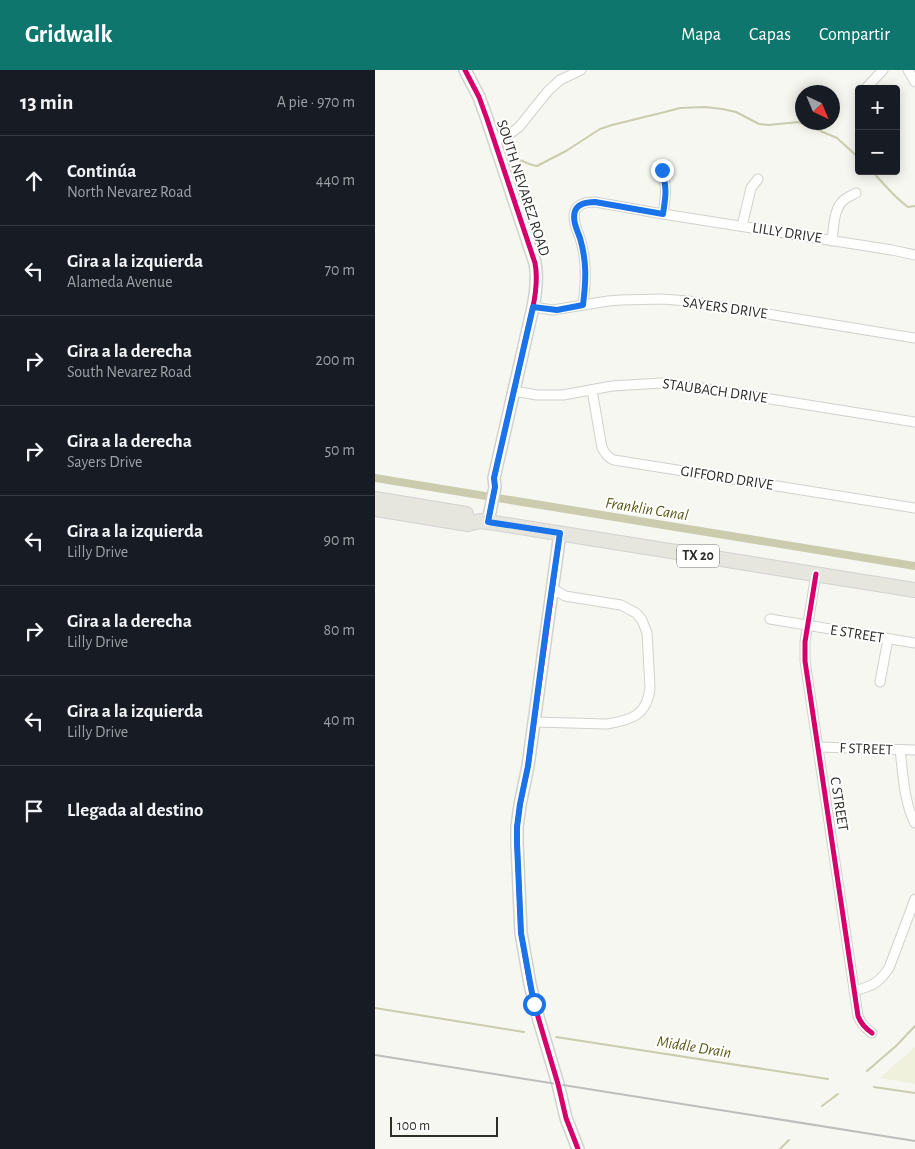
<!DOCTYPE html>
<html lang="es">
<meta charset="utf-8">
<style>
body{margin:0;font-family:"Alegreya Sans",sans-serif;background:#242831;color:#f1f3f6}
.controls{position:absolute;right:15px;top:15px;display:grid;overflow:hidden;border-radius:5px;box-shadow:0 2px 12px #0003}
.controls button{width:45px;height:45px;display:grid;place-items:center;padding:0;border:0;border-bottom:1px solid #363941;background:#171b24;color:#f1f3f6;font:25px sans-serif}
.compass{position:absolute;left:420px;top:15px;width:45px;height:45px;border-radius:50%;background:#171b24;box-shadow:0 2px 12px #0003;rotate:136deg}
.scale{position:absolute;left:15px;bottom:12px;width:108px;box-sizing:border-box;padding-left:5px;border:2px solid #2d2d2a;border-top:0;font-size:14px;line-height:18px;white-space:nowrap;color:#2d2d2a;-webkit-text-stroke:4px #fffffe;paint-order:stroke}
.stop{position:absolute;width:15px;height:15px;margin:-11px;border:4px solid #1a73e8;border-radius:50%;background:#fff}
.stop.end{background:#1a73e8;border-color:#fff;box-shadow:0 1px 5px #0008}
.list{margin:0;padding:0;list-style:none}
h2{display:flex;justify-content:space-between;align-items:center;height:65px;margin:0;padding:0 20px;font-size:21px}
h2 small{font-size:16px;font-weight:400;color:#9ea1a6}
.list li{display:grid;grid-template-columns:32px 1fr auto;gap:15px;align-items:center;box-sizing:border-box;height:90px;padding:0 20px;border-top:1px solid #363941}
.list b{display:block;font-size:19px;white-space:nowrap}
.list p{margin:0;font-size:16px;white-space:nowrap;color:#9ea1a6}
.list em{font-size:16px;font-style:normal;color:#9ea1a6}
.icon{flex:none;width:28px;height:28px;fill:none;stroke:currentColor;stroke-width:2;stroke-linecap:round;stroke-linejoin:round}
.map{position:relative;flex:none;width:540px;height:1079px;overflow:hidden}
header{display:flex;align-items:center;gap:30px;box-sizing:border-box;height:70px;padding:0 25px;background:#0f766e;color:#fff}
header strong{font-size:24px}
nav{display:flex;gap:28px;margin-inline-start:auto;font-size:18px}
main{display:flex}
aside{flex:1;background:#171b24}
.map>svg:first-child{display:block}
</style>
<header>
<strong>Gridwalk</strong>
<nav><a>Mapa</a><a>Capas</a><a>Compartir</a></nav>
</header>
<main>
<aside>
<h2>13 min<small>A pie · 970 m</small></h2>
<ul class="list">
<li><svg class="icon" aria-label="ahead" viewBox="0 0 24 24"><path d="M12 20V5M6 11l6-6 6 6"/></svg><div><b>Continúa</b><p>North Nevarez Road</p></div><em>440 m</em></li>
<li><svg class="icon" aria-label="left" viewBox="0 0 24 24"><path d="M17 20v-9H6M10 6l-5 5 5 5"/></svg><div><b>Gira a la izquierda</b><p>Alameda Avenue</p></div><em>70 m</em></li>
<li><svg class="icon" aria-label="right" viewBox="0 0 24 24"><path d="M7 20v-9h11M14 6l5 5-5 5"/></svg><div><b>Gira a la derecha</b><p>South Nevarez Road</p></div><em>200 m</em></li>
<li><svg class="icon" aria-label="right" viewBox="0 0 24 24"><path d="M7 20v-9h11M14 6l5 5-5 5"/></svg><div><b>Gira a la derecha</b><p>Sayers Drive</p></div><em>50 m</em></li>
<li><svg class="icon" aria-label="left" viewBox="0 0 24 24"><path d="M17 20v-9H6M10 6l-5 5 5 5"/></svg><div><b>Gira a la izquierda</b><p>Lilly Drive</p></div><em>90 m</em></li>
<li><svg class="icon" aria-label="right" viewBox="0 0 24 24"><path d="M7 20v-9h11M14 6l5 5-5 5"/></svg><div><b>Gira a la derecha</b><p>Lilly Drive</p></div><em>80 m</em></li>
<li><svg class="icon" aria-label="left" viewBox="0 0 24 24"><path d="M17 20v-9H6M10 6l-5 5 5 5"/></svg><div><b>Gira a la izquierda</b><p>Lilly Drive</p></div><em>40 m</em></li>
<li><svg class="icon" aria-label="arrive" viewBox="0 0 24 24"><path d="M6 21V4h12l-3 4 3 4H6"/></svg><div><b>Llegada al destino</b></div></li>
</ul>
</aside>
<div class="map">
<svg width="540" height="1079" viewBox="0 0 540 1079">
<rect width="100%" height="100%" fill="#f6f7f1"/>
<path fill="#f0f1dc" d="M540 977V1014L505 1008Z"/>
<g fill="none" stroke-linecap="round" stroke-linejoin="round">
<g stroke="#cbccae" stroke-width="2">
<path d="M140 88 157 95 162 96 191 81 225 59 237 55 290 42 305 38 330 37 347 39 361 42 384 54 393 55 424 52 462 68 484 88"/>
<path d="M497 101C509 114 519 127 533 137L540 136"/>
<path d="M0 938 149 962"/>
<path d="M181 967 453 1009"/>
<path d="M492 1001 521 976 540 956"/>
<path d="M499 1017 540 1023"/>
<path d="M447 1036 463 1024"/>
<path d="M405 1079 414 1070"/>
</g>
<path stroke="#cbccae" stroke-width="8" d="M0 408 540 496"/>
<g stroke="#d1d1cd" stroke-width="11">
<g id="minor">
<path d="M533 0 540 12"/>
<path d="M491 18 508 0"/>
<path d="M119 71 132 66 144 57 173 21 185 10 206 0"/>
<path d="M287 99C292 119 291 125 288 144"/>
<path d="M367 156 376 118 383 109"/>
<path d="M457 171C459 157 458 138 470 129 474 126 478 125 481 123"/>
<path d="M208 235C211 211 212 191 205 168 202 160 197 150 200 141 203 133 213 132 220 132L288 144 517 180 540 185"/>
<path d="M158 237 178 240 233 231 246 230 287 229 313 231 540 268"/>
<path d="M217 320 227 378C230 383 233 388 239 390L540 438"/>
<path d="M139 321 162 325H188L237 316 286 313 327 318 540 352"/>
<path d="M441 504 430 572V591L483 946C486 954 490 958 497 963"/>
<path d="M395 549 540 573"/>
<path d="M505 612 513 569"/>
<path d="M159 652 232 654C257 650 272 645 275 618L272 563 267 550 261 543 246 535 190 526 178 519"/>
<path d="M443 677 540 680"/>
<path d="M525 680C528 703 529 733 540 753"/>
<path d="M479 921C497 916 503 914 514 898L540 829"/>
</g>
</g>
<g stroke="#d1d1cd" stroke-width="14">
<g id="tertiary">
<path d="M90 0 104 27 112 49 160 193C163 208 161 222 158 237L119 408 120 417 113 452"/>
<path d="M185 463 153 696 145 735 142 757V773L146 863 155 914 163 947 183 1014 191 1048 203 1079"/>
</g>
</g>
<g stroke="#d2d2d0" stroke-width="16">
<g id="primary">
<path d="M0 429 91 444"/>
<path d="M0 439 93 454 105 451 113 452 540 520"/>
</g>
</g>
<use href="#minor" stroke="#fefefd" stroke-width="9"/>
<use href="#tertiary" stroke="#fefefd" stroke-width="11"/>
<use href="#primary" stroke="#e6e6de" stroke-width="14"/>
<path stroke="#bdbdbc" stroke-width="2" d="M0 985 540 1071"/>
<g stroke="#fffffe" stroke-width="8">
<g id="cycleway">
<path d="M90 0 104 27 112 49 160 193C163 208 161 222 158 237L119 408 120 417 113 452"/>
<path d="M185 463 153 696 145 735 142 757V773L146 863 155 914 163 947 183 1014 191 1048 203 1079"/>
<path d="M441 504 430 572V591L483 946C486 954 490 958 497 963"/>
</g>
</g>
<use href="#cycleway" stroke="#d6006c" stroke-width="5"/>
</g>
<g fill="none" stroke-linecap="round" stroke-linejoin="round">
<path stroke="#1a73e8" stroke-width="6" d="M159 934 146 863 142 773V757L145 734 153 696 171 559 185 463 113 452 120 417 119 408 158 237 182 240 208 235C211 211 212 192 205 168 202 160 197 150 200 141 203 133 213 132 220 132L288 144C291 125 292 119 287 100"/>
</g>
<g text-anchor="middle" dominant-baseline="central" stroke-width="4" stroke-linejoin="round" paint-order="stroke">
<rect fill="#fffffe" stroke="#6c6c6a" stroke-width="1" x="302" y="474.5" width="42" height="23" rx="4"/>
<g font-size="14" font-weight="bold" fill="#2d2d2a">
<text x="323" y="486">TX 20</text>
</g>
<g font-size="15" fill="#2d2d2a" stroke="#fffffe">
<text transform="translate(148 118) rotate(72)">SOUTH NEVAREZ ROAD</text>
<text transform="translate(412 163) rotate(9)">LILLY DRIVE</text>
<text transform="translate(350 238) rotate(8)">SAYERS DRIVE</text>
<text transform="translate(340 321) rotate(8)">STAUBACH DRIVE</text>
<text transform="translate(352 408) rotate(9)">GIFFORD DRIVE</text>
<text transform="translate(482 564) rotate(9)">E STREET</text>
<text transform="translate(491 679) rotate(2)">F STREET</text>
<text transform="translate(464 734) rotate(81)">C STREET</text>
</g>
<g font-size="16" font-style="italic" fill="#585718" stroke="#fffffe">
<text transform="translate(272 439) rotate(9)">Franklin Canal</text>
<text transform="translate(319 977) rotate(9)">Middle Drain</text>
</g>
</g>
</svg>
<div class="controls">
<button>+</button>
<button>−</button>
</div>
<svg class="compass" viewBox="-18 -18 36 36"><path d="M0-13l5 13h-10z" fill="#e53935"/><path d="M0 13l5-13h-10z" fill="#9ea1a6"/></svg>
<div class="scale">100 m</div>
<div class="stop" style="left:159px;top:934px"></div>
<div class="stop end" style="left:287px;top:100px"></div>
</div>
</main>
